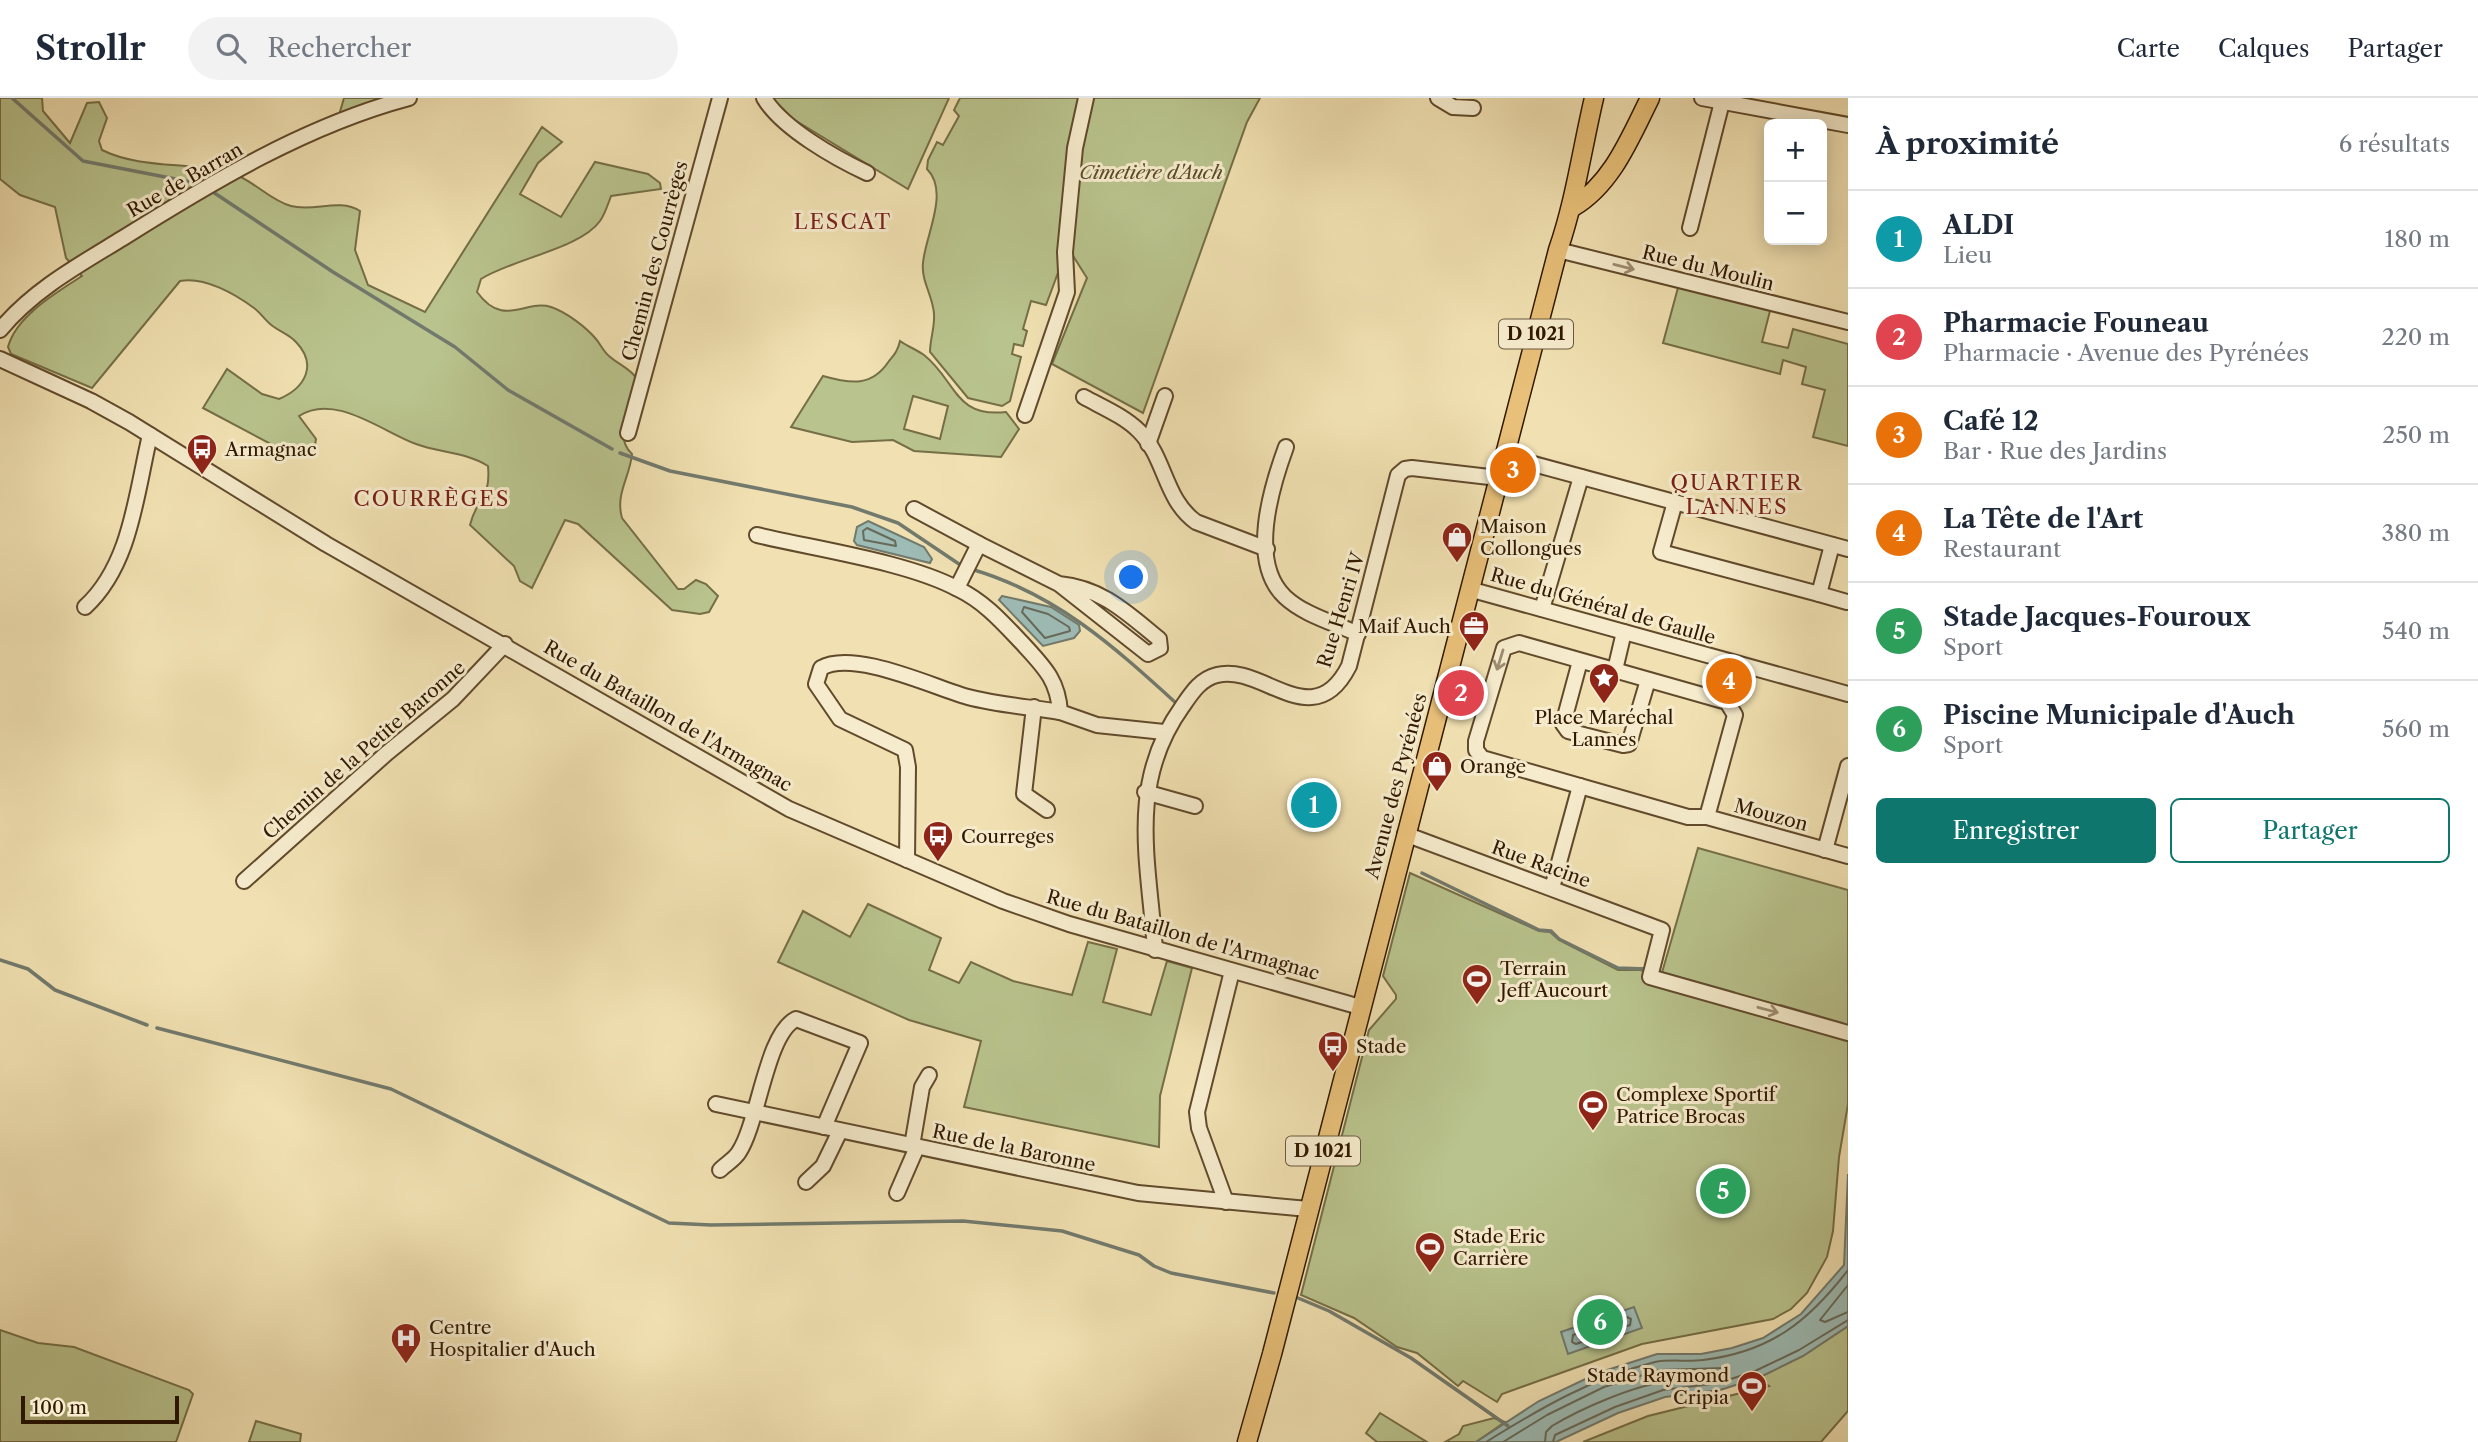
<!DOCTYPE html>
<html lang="fr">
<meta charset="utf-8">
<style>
body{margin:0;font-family:"Libre Caslon Text",serif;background:#f2f2f3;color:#1f2937}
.controls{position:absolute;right:21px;top:21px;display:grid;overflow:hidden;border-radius:10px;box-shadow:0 4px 18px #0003}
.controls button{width:63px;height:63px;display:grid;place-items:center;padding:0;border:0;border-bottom:2px solid #e0e1e3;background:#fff;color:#1f2937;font:35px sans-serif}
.scale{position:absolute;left:21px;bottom:18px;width:158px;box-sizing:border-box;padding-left:7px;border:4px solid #311800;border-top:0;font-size:19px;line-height:24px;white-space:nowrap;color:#311800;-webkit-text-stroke:5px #f6eccd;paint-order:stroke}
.you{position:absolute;left:1132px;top:480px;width:24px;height:24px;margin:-18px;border:5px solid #fff;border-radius:50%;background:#1a73e8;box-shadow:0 0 0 10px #1a73e833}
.badge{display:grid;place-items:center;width:46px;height:46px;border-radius:50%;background:#0f766e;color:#fff;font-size:23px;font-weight:700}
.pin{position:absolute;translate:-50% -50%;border:4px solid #fff;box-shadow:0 2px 7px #0006}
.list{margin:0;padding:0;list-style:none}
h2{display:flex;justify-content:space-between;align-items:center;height:91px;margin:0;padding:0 28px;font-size:30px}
h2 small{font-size:23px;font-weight:400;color:#747a83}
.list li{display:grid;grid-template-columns:46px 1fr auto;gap:21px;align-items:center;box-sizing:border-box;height:98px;padding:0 28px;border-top:2px solid #e0e1e3}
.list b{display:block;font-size:26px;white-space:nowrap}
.list p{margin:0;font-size:23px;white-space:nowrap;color:#747a83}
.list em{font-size:23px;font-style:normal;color:#747a83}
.actions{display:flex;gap:14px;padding:21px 28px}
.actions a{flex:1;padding:16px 0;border:2px solid #0f766e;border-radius:10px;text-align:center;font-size:24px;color:#0f766e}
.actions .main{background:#0f766e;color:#fff}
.icon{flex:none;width:38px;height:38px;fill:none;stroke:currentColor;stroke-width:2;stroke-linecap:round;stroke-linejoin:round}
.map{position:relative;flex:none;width:1848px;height:1344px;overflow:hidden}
header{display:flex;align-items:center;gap:42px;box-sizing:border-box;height:98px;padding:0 35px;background:#fff;border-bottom:2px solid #e0e1e3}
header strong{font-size:33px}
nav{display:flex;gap:38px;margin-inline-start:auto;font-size:24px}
.search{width:490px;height:63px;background:#f2f2f3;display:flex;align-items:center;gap:18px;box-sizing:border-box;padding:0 24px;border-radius:38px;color:#747a83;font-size:26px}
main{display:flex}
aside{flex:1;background:#fff}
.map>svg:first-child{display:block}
</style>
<header>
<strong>Strollr</strong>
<div class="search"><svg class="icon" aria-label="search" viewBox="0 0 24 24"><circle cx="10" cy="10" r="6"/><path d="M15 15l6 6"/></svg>Rechercher</div>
<nav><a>Carte</a><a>Calques</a><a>Partager</a></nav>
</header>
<main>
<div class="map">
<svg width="1848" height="1344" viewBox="0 0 1848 1344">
<rect width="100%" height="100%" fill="#f1e1b2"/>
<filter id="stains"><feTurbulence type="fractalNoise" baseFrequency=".00286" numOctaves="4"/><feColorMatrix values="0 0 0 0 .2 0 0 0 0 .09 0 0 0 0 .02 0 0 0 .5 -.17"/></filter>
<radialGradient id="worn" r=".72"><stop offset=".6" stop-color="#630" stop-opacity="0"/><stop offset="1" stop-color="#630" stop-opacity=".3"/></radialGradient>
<g fill="#b9c38d" stroke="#756e46" stroke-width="2" fill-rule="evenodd">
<path d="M0 0H42L43 13 70 45 87 5 99 4 107 20 99 43 102 52C143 72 191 63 234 76 254 83 271 103 291 108 314 114 339 100 360 113L355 152 368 187 425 214 542 29 562 44 538 65 520 96 561 119 595 64 648 76 660 85 661 91 611 98C608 106 605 116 600 123 580 151 512 161 481 181L477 194C504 231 525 201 551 209 566 214 586 229 596 241 601 247 603 253 609 258 619 267 630 270 638 282 631 304 612 338 632 356 630 379 615 396 622 420L678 491H684L696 482 706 486 718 498 709 514 700 516 672 512 578 426 565 422 532 490 520 483 514 468 470 427C477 398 491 402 488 368 466 354 440 355 416 346 384 335 335 294 299 318L316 341 315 347 280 351 203 310 227 271 262 296 279 301C305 290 318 267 296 244 290 237 281 234 274 229 266 224 262 216 254 210 235 196 204 178 180 183L92 290 11 256 8 249C16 218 56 195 82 178L66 160 55 109 20 97 0 81Z"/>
<path d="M344 0H385L339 17Z"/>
<path d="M772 0H949L908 91 793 21Z"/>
<path d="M960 0H1080L1059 172 1046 207 1031 203 1023 231 1027 233 1023 248 1014 246 1012 256 1021 259 1010 303 1002 308 968 300 930 254C930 241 935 229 934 216 933 198 921 183 923 165 925 138 950 94 927 71L928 62 937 44 943 47 959 18 954 12Z"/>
<path d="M1090 0H1260L1247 24 1143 315 1052 266 1087 180 1070 153 1079 51Z"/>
<path d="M1679 186 1771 209 1762 244 1788 250 1793 231 1848 246V348L1813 339 1825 292 1802 286 1806 269 1783 262 1780 276 1663 245Z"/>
<path d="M900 243C907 248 917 252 924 257 956 282 954 320 1006 314L1019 331 1001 359 914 353 893 342 852 344 791 329 823 278C851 286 872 289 889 263 895 256 898 252 900 243ZM913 298 948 308 940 341 904 331Z"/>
<path d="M1698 750 1848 792V1006L1839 1059 1833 1133 1827 1159 1807 1195 1791 1211 1773 1221 1642 1246 1502 1296 1497 1304 1463 1283 1458 1288 1417 1255 1397 1249 1354 1220 1301 1197 1369 932 1396 901V897L1383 878 1410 775 1539 833 1550 834 1559 842 1618 872H1640L1661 878Z"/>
<path d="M868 806 941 840 929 872 959 885 971 864 1013 883 1072 897 1088 844 1117 851 1103 904 1151 917 1167 863 1192 870 1160 998 1159 1049 964 1009 981 943 909 922 778 864 803 813 850 839Z"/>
<path d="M1848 1228V1313L1821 1344H1583L1648 1318 1769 1288 1758 1280 1803 1258Z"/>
<path d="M0 1232 38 1245 74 1249 189 1292 193 1296 176 1344H0Z"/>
<path d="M1380 1315 1427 1344H1377L1366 1335Z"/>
<path d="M1494 1320 1505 1324 1476 1344H1445L1459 1336 1463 1328Z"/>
<path d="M256 1323 301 1336 300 1344H249Z"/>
</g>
<g fill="#9dbcb5" stroke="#727a6d" stroke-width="2">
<path d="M868 423 924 449 932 461 930 465 857 447 854 443 857 429Z"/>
<path d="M1002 498 1051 509 1079 527 1080 533 1074 540 1043 548 999 502Z"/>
<path d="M1848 1076V1228L1803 1258 1758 1280 1720 1292 1665 1299 1618 1315 1556 1344H1476L1539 1303 1598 1275 1657 1256H1701L1732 1250 1763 1240 1801 1216 1844 1167Z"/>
<path d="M1634 1209 1642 1230 1568 1256 1561 1234Z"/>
</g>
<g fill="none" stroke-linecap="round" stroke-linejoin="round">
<g stroke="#676a5a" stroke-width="2">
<path d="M867 430 895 443 896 448 864 442 863 433Z"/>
<path d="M1024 509 1048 516 1069 529 1070 533 1045 540 1022 514Z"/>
<path d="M1848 1187 1820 1222 1825 1224 1848 1214"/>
<path d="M1627 1219 1631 1221 1630 1227 1576 1246 1572 1244 1573 1237Z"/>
<path d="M1486 1344C1539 1311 1594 1279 1655 1264 1670 1261 1687 1264 1703 1262 1770 1254 1808 1224 1848 1172"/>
<path d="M1503 1344 1547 1317 1604 1289 1659 1272 1725 1270C1719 1282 1682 1281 1669 1283 1635 1287 1582 1310 1552 1328L1546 1334 1545 1344"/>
<path d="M1553 1344 1555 1337 1615 1309 1663 1292 1719 1285 1755 1273 1799 1252 1848 1222"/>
</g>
<g stroke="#727a6d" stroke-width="3.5">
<path d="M12 0 83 63 196 85"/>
<path d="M213 94 333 174 455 249 508 292 612 351"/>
<path d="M620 355 670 373 852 409 898 425 959 466"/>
<path d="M971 471C1056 496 1112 547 1176 605"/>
<path d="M1422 775 1539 832 1551 833 1559 841 1618 870 1647 871"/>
<path d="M0 862 28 871 55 892 147 927"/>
<path d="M1658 874 1734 895"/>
<path d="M1781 908 1843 926"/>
<path d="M157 930 391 991 669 1125 711 1127 963 1123 1062 1133 1139 1157 1154 1168 1171 1175 1274 1195"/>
<path d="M1298 1200 1329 1213 1411 1260 1508 1328"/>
</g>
<g stroke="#614a2c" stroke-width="18">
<g id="minor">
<path d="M764 0C782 30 835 60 867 75"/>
<path d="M1438 0 1453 9 1473 10"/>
<path d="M1702 0 1848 27"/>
<path d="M1690 130 1722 4"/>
<path d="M1558 152 1848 224"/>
<path d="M0 232C33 192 79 167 123 140 212 84 307 27 409 0"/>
<path d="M0 261 91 303 129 324 326 446 789 711 1003 803 1069 826 1360 909"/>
<path d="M1084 299C1102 309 1124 318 1139 333 1166 360 1164 401 1196 424L1267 451"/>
<path d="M1025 317 1067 194 1065 154 1075 50 1086 0"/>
<path d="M628 335 720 0"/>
<path d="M1148 346 1165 298"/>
<path d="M1286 349C1271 390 1248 464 1285 499 1304 517 1335 525 1358 536"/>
<path d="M1504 358 1848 451"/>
<path d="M1675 404 1661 454 1819 496 1832 447"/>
<path d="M914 411 979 446 957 490"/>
<path d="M757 437C815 451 908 464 958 491 985 504 1003 525 1023 546 1044 569 1058 582 1060 614L1097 627 1164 634"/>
<path d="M979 446 1059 486 1148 556 1160 550 1159 541C1127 515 1102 490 1059 486"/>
<path d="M1469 491 1848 596"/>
<path d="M1819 496 1847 504"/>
<path d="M85 509C131 467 136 396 150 337"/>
<path d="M1542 511 1581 379"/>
<path d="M1580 563 1563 626 1568 633 1623 647 1629 646 1648 582"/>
<path d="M1615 572 1624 534"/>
<path d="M1034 609 1024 696 1047 712"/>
<path d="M1145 694 1195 708"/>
<path d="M1707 719 1735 617 1727 604 1519 545 1504 550 1476 643V652L1482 660 1688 719H1707L1848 758"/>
<path d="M1405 736 1662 832 1650 879 1848 935"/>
<path d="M1825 752 1848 668"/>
<path d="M907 762 908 669 905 652 840 621 816 586 821 570C854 551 935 590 968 599 998 607 1030 609 1060 614"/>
<path d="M244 783 387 655 453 601 505 546"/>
<path d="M1552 790 1580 688"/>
<path d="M1155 852C1149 764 1127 686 1182 609 1191 596 1200 581 1217 577 1262 565 1313 639 1349 568L1398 377 1405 371 1412 370 1498 380"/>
<path d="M716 1006 1138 1095 1308 1111"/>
<path d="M912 1048 922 989 929 977"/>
<path d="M720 1072C726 1066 735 1061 739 1054 759 1023 766 936 796 921L860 945 824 1029"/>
<path d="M806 1084 823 1068 840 1033"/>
<path d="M897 1095 917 1049"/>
<path d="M1226 1104 1199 1030 1197 1014 1232 873"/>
</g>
</g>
<g stroke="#311800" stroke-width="21">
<g id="major">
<path d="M1573 109C1612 86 1630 40 1650 0"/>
<path d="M1247 1344 1272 1256 1558 152C1575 103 1582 51 1594 0"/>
</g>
</g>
<use href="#minor" stroke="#f6eccd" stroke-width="14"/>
<use href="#major" stroke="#e8c079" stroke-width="18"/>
</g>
<defs><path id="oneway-shaft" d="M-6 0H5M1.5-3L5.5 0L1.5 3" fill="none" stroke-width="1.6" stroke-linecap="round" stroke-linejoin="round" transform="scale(1.75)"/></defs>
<g stroke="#9d8d71">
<use href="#oneway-shaft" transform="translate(1624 169) rotate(14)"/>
<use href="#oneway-shaft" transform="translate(1500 562) rotate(107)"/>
<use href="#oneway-shaft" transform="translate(1768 912) rotate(15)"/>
</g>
<defs>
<g id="bus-pin" transform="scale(1.575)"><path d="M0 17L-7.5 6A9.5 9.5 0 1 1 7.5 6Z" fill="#8f2418" stroke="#f6eccd"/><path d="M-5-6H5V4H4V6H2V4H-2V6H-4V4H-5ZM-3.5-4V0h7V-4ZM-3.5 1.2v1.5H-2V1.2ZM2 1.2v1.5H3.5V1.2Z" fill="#fff"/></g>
<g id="shop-pin" transform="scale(1.575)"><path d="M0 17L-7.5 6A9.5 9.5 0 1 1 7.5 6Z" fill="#8f2418" stroke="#f6eccd"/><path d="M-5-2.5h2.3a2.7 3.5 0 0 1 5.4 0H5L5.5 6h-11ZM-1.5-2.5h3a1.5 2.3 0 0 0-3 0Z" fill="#fff"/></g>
<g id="office-pin" transform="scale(1.575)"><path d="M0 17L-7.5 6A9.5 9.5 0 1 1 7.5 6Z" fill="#8f2418" stroke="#f6eccd"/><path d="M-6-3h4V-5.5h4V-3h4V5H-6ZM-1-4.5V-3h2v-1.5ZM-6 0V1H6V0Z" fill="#fff"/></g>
<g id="sight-pin" transform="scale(1.575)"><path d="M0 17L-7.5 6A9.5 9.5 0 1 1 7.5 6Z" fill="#8f2418" stroke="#f6eccd"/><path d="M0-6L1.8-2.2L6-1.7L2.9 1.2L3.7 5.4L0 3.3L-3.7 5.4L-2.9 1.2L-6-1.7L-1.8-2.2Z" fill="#fff"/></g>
<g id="stadium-pin" transform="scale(1.575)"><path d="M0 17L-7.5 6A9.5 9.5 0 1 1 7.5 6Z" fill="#8f2418" stroke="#f6eccd"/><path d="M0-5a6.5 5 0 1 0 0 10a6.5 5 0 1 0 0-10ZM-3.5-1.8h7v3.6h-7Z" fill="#fff"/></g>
<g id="hospital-pin" transform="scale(1.575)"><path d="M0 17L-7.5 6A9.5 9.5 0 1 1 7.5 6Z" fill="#8f2418" stroke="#f6eccd"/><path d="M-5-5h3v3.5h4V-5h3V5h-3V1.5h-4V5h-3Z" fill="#fff"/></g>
</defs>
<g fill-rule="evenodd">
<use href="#bus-pin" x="202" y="351"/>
<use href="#shop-pin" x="1457" y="439"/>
<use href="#office-pin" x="1474" y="528"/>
<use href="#sight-pin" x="1604" y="580"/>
<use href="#shop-pin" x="1437" y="668"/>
<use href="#bus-pin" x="938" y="738"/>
<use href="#stadium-pin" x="1477" y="881"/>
<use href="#bus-pin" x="1333" y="948"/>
<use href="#stadium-pin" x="1593" y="1007"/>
<use href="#stadium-pin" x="1430" y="1149"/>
<use href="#hospital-pin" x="406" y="1240"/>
<use href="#stadium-pin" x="1752" y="1288"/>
</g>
<g text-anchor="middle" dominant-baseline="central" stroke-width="6" stroke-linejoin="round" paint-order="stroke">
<g fill="#f6eccd" stroke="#6c583e" stroke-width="2">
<rect x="1499" y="221.5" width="74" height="29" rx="5"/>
<rect x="1286" y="1038.5" width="74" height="29" rx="5"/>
</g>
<g font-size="18" font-weight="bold" fill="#311800">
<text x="1536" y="236">D 1021</text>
<text x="1323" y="1053">D 1021</text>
</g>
<g font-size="19" font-style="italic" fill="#5a4b2a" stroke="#f6eccd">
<text x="1151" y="74">Cimetière d'Auch</text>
</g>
<g font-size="19" fill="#311800" stroke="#f6eccd">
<text transform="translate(185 82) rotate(-30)">Rue de Barran</text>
<text transform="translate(655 163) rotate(-75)">Chemin des Courrèges</text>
<text transform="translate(1708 170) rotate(14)">Rue du Moulin</text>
<text transform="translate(1603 508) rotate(16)">Rue du Général de Gaulle</text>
<text transform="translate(1341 512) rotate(-73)">Rue Henri IV</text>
<text transform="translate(668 618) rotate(30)">Rue du Bataillon de l'Armagnac</text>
<text transform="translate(364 652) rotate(-41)">Chemin de la Petite Baronne</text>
<text transform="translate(1396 688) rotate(-75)">Avenue des Pyrénées</text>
<text transform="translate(1771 717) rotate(15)">Mouzon</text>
<text transform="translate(1541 766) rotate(20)">Rue Racine</text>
<text transform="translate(1183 837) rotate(16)">Rue du Bataillon de l'Armagnac</text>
<text transform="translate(1014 1050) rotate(12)">Rue de la Baronne</text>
</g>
<g font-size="19" fill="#311800" stroke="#f6eccd" text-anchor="start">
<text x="225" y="351">Armagnac</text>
<text x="1480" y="428">Maison<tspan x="1480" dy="22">Collongues</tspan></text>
<text x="1451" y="528" text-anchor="end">Maif Auch</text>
<text x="1604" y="619" text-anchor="middle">Place Maréchal<tspan x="1604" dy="22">Lannes</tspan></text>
<text x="1460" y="668">Orange</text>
<text x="961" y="738">Courreges</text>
<text x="1500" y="870">Terrain<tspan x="1500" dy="22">Jeff Aucourt</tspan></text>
<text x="1356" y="948">Stade</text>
<text x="1616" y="996">Complexe Sportif<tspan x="1616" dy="22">Patrice Brocas</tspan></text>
<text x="1453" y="1138">Stade Eric<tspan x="1453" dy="22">Carrière</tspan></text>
<text x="429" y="1229">Centre<tspan x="429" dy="22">Hospitalier d'Auch</tspan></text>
<text x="1729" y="1277" text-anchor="end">Stade Raymond<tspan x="1729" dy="22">Cripia</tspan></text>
</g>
<g font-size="21" letter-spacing="2" fill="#7a1f14" stroke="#f6eccd">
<text x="843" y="123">LESCAT</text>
<text x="1737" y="384">QUARTIER<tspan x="1737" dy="24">LANNES</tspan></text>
<text x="432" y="400">COURRÈGES</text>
</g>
</g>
<rect width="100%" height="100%" filter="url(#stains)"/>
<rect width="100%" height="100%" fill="url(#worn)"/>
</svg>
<div class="controls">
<button>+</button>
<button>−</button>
</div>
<div class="scale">100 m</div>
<div class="you"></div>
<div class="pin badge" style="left:1314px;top:707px;background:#0f9aa8">1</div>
<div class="pin badge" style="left:1461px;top:595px;background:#e0444e">2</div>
<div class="pin badge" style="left:1513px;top:372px;background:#e8710a">3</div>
<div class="pin badge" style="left:1729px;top:583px;background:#e8710a">4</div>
<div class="pin badge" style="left:1723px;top:1093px;background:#2e9e5b">5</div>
<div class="pin badge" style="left:1600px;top:1224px;background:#2e9e5b">6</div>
</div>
<aside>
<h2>À proximité<small>6 résultats</small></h2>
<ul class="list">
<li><span class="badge" style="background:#0f9aa8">1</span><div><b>ALDI</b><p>Lieu</p></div><em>180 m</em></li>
<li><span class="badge" style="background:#e0444e">2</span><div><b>Pharmacie Founeau</b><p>Pharmacie · Avenue des Pyrénées</p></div><em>220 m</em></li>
<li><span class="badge" style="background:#e8710a">3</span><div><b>Café 12</b><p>Bar · Rue des Jardins</p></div><em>250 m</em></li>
<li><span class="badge" style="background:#e8710a">4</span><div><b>La Tête de l'Art</b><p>Restaurant</p></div><em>380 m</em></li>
<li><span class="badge" style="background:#2e9e5b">5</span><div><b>Stade Jacques-Fouroux</b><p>Sport</p></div><em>540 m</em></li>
<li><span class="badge" style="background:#2e9e5b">6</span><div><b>Piscine Municipale d'Auch</b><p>Sport</p></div><em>560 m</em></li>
</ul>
<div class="actions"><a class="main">Enregistrer</a><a>Partager</a></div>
</aside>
</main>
